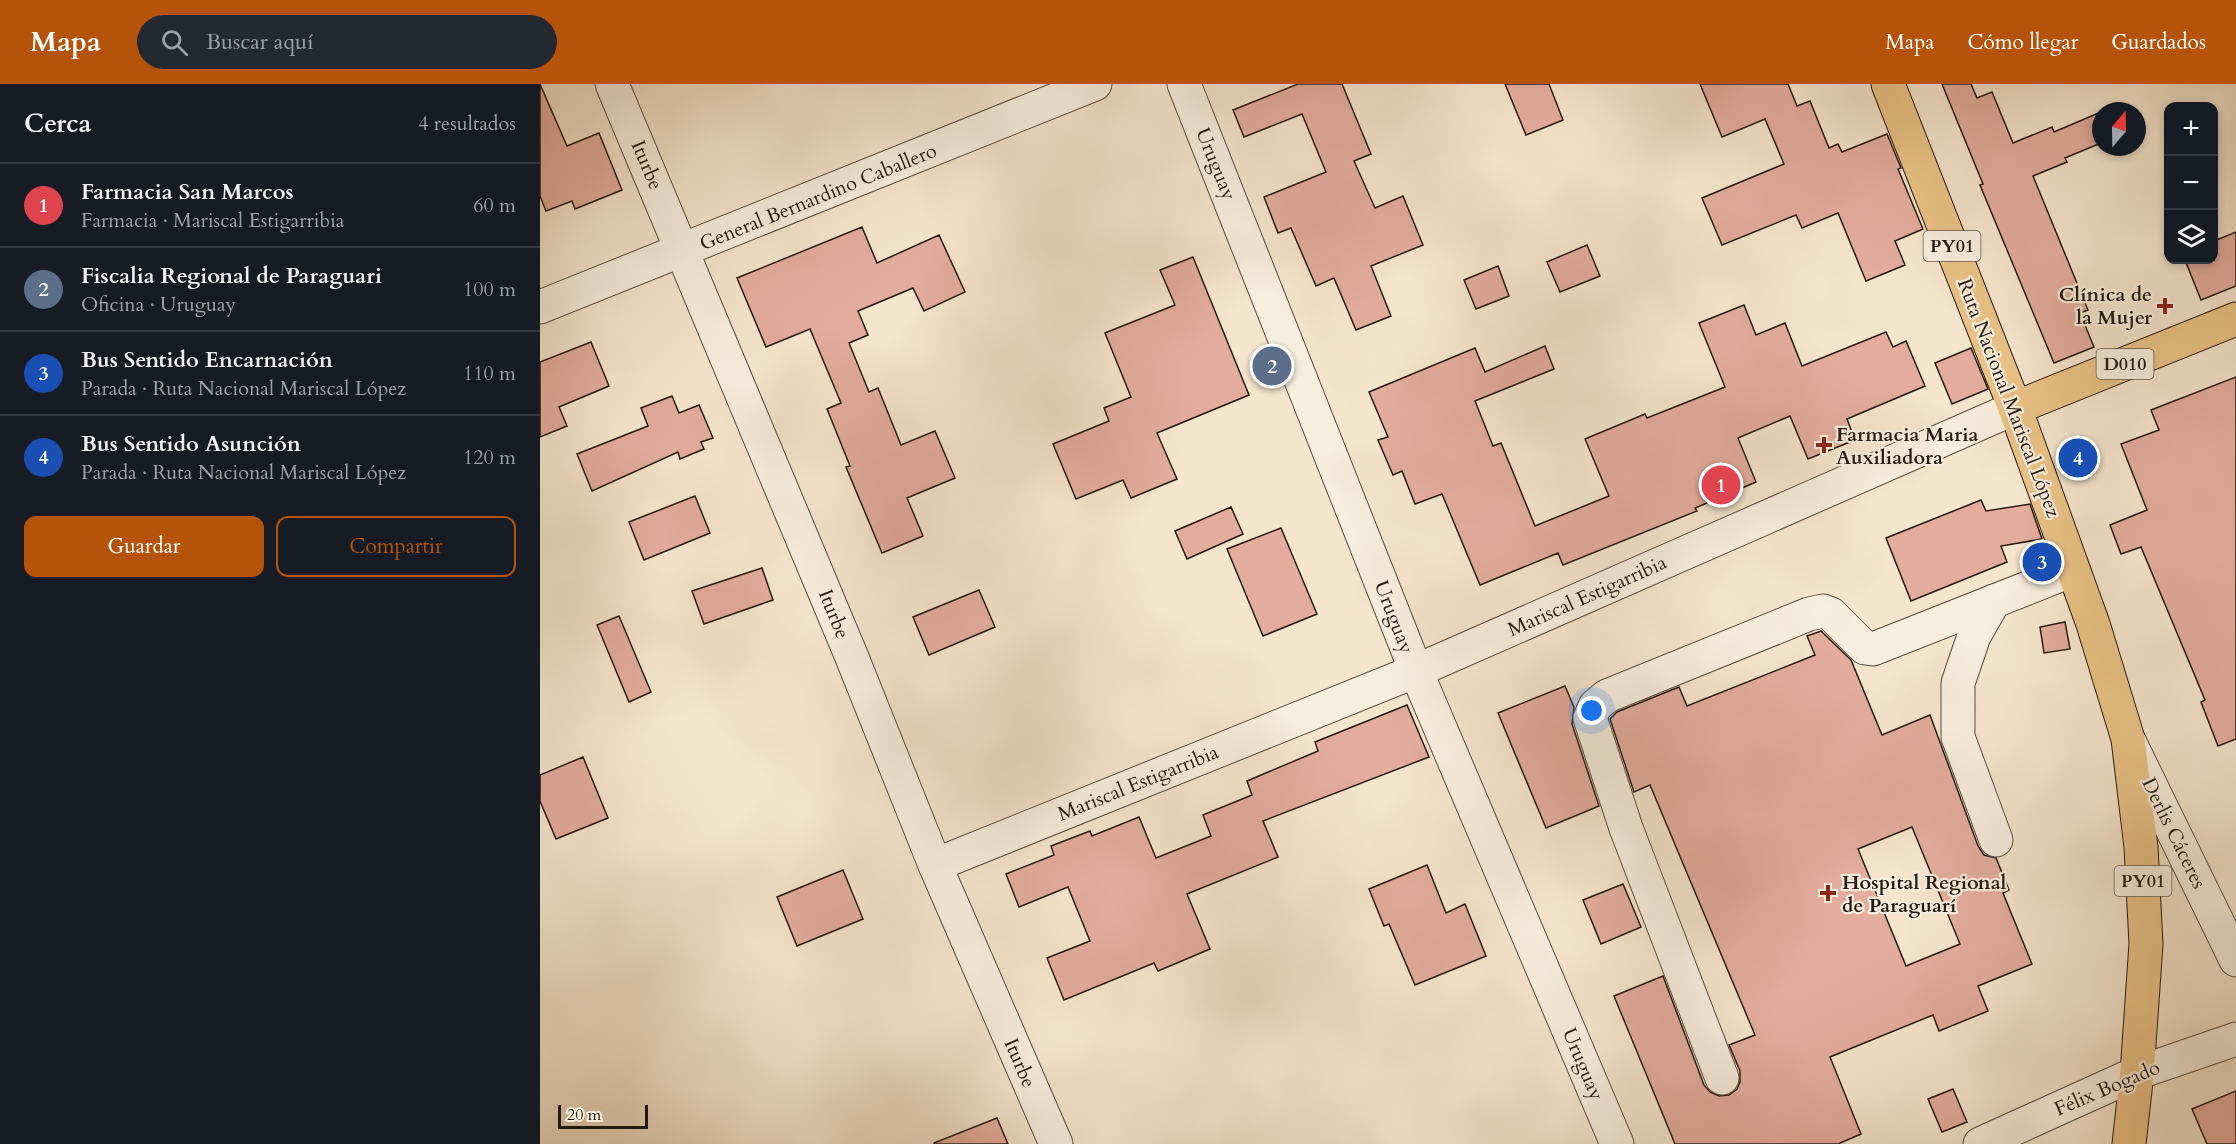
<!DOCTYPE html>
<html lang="es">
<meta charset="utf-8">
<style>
body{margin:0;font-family:Cardo,serif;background:#242831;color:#f1f3f6}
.controls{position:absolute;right:18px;top:18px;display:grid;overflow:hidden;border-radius:12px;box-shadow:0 3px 9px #0003}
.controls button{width:54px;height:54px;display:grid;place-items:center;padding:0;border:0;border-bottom:2px solid #363941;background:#171b24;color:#f1f3f6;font:30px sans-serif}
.compass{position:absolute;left:1552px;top:18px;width:54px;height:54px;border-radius:50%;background:#171b24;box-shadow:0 3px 9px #0003;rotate:20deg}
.scale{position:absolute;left:18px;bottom:15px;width:90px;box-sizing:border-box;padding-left:6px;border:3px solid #231a0f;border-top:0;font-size:16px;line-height:21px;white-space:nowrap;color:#231a0f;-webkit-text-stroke:4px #f8eede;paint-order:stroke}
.you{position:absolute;left:1052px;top:627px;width:21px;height:21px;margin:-15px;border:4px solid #fff;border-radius:50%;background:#1a73e8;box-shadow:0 0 0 9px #1a73e833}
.badge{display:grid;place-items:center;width:39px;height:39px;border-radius:50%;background:#b45309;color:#fff;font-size:20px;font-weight:700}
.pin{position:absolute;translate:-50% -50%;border:3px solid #fff;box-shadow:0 2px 6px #0006}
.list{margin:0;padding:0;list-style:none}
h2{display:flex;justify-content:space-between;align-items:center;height:78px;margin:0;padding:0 24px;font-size:26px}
h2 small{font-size:20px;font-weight:400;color:#9ea1a6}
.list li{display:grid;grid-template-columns:39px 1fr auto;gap:18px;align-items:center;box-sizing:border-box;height:84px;padding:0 24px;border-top:2px solid #363941}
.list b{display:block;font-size:22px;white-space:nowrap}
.list p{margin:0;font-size:20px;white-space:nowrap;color:#9ea1a6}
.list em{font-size:20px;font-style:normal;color:#9ea1a6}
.actions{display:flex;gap:12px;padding:18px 24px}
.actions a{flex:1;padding:14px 0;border:2px solid #b45309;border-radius:12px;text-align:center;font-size:21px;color:#b45309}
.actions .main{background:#b45309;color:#fff}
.icon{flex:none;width:33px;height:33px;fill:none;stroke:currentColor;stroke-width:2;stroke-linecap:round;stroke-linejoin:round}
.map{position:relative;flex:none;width:1696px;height:1060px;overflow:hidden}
header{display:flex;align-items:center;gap:36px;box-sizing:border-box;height:84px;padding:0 30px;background:#b45309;color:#fff}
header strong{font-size:28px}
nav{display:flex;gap:33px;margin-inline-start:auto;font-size:21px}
.search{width:420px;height:54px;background:#242831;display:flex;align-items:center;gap:15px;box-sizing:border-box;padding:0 21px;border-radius:33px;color:#9ea1a6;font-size:22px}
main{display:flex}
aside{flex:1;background:#171b24}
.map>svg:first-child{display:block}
</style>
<header>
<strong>Mapa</strong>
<div class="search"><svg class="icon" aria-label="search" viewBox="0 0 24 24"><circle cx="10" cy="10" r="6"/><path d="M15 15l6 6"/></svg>Buscar aquí</div>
<nav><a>Mapa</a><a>Cómo llegar</a><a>Guardados</a></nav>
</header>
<main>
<aside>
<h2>Cerca<small>4 resultados</small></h2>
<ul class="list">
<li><span class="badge" style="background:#e0444e">1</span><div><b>Farmacia San Marcos</b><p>Farmacia · Mariscal Estigarribia</p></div><em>60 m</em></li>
<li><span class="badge" style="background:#5c6f8a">2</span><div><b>Fiscalia Regional de Paraguari</b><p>Oficina · Uruguay</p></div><em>100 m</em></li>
<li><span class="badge" style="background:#1a4fb4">3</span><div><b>Bus Sentido Encarnación</b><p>Parada · Ruta Nacional Mariscal López</p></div><em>110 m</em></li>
<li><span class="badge" style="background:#1a4fb4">4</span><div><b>Bus Sentido Asunción</b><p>Parada · Ruta Nacional Mariscal López</p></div><em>120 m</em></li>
</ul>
<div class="actions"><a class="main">Guardar</a><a>Compartir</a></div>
</aside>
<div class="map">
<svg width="1696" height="1060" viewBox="0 0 1696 1060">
<rect width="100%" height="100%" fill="#f5e5cd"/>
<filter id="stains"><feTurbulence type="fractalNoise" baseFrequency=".00333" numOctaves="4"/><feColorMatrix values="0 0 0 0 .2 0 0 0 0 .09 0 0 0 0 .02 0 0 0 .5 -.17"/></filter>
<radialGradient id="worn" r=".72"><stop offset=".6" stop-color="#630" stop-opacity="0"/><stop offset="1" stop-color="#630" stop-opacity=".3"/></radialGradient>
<g fill="#e3ac9d" stroke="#231a0f" stroke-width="1.5" fill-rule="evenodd">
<path d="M0 0 27 62 59 49 82 106 35 125 32 117 6 127 0 112Z"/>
<path d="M758 0H802L831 70 814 77 835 124 863 112 883 161 831 182 851 232 816 246 794 194 776 202 751 144 738 149 724 113 786 88 762 30 704 53 693 26Z"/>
<path d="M965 0H1009L1023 36 986 51Z"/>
<path d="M1160 0H1248L1257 22 1270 17 1289 64 1298 60 1302 68 1347 50 1361 84 1358 85 1383 145 1355 157 1365 181 1326 197 1298 129 1262 144 1256 131 1182 161 1162 114 1244 80 1225 35 1182 53Z"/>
<path d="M1402 0H1431L1437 14 1452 8 1473 59 1512 43 1514 48 1561 28V59L1525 74 1527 78 1493 92 1548 226 1540 229 1554 263 1514 279 1440 101 1443 100Z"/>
<path d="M322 143 337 179 399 151 425 208 384 227 373 204 318 227 328 251 309 259 329 308 338 304 361 361 395 347 415 394 367 414 383 452 342 469 306 383 310 382 287 325 301 319 270 245 226 263 197 194Z"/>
<path d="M1696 148V202L1661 216 1645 176H1674V157Z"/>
<path d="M1047 161 1060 192 1020 208 1007 178Z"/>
<path d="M653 173 709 311 617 349 637 395 591 414 583 396 536 415 513 360 569 337 564 324 591 313 565 249 635 221 620 186Z"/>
<path d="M958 182 969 212 936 225 924 196Z"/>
<path d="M1204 221 1216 251 1245 239 1262 282 1346 248 1353 263 1366 257 1385 302 1307 335 1315 356 1268 375 1250 332 1198 354 1216 398 1155 424 1157 427 1023 481 1018 469 940 501 902 410 875 420 862 387 853 391 838 356 848 353 829 308 935 264 945 288 1005 262 1014 285 935 317 953 362 961 359 995 442 1069 412 1045 355 1105 330 1107 334 1185 303 1159 239Z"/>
<path d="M51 258 69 302 19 323 27 342 0 353V278Z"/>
<path d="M1431 264 1448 305 1412 320 1395 279Z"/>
<path d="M1696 293V655L1678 662 1661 618 1665 616 1601 463 1581 470 1570 441 1607 426 1581 360 1619 346 1611 326Z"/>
<path d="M132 312 139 329 159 321 173 354 161 358 164 365 140 375 138 368 52 407 37 370 108 342 101 324Z"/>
<path d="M155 412 170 449 104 476 89 438Z"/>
<path d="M1441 416 1446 427 1490 420 1502 455 1461 462 1467 478 1371 517 1346 454Z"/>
<path d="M691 423 703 450 647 475 635 447Z"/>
<path d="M741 444 777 530 723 552 687 465Z"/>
<path d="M222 484 233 516 164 540 152 507Z"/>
<path d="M439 506 455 543 389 571 373 533Z"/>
<path d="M79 532 111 608 89 618 57 541Z"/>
<path d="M1525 538 1530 565 1504 569 1500 543Z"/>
<path d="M1281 547 1311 576 1342 651 1390 631 1438 762 1444 771 1456 774 1469 806 1463 809 1492 880 1438 902 1448 927 1399 947 1393 931 1290 973 1321 1050 1298 1060H1135L1074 912 1123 892 1164 1001 1170 1008 1179 1012 1189 1011 1197 1005 1200 998V987L1189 961 1215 951 1110 701 1094 708 1070 635 1077 628 1139 603 1147 622 1275 571 1267 552ZM1372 743 1420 860 1366 882 1318 765Z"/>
<path d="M1025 602 1034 623 1032 640 1059 722 1006 744 958 629Z"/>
<path d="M867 621 889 673 723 737 738 773 647 810 670 865 618 887 614 879 524 916 507 874 550 857 528 803 479 823 466 790 514 771 511 762 550 747 552 752 599 733 616 774 671 752 663 731 712 711 707 697 778 667 775 658Z"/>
<path d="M43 673 68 734 16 755 0 717V691Z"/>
<path d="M887 781 906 829 925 820 946 872 875 901 849 840 844 842 829 805Z"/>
<path d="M303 786 323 835 257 862 237 813Z"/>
<path d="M1083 800 1101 843 1061 860 1043 816Z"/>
<path d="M1413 1005 1427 1038 1402 1048 1388 1015Z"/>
<path d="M1696 1007V1060H1667L1652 1025Z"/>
<path d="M457 1034 468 1060H394V1059Z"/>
</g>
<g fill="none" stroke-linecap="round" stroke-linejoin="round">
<g stroke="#584d3e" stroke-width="35">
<g id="minor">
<path d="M72 0 311 571 395 781 516 1060"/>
<path d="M644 0 876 587 1077 1060"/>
<path d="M0 223 555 0"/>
<path d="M1454 517 1434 552 1418 599V653L1456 756"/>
<path d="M1590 659 1696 876"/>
<path d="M395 781 876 587 1475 324"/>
<path d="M1182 994 1086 744 1050 634 1055 622 1067 612 1269 530 1283 527 1291 530 1325 564 1333 565 1533 486"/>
<path d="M1440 1060 1597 989 1696 955"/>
</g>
</g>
<g stroke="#231a0f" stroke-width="35">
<path id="major" d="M1475 324 1696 235"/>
</g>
<g stroke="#231a0f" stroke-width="35">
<path id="highway" d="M1348 0 1475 324 1553 540 1588 655 1601 763 1606 860 1597 989 1589 1060"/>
</g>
<use href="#minor" stroke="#f8eede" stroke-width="33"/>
<use href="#major" stroke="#eac286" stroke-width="33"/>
<use href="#highway" stroke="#eac286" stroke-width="33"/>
</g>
<g fill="#8f2418" stroke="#f8eede" stroke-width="2">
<path d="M1622 213h6v6h6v6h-6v6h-6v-6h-6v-6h6z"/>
<path d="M1281 352h6v6h6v6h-6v6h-6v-6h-6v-6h6z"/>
<path d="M1285 800h6v6h6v6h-6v6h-6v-6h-6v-6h6z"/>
</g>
<g text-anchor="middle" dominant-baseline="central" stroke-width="4.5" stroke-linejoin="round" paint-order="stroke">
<g fill="#f8eede" stroke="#635a4d" stroke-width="1.5">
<rect x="1383.5" y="147" width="57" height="30" rx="4.5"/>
<rect x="1556.5" y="265" width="57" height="30" rx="4.5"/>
<rect x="1574.5" y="782" width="57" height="30" rx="4.5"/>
</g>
<g font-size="18" font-weight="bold" fill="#231a0f">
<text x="1412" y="162">PY01</text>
<text x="1585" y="280">D010</text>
<text x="1603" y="797">PY01</text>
</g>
<g font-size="20" fill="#231a0f" stroke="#f8eede">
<text transform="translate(676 80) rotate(68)">Uruguay</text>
<text transform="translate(107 81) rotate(67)">Iturbe</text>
<text transform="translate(278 113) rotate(-22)">General Bernardino Caballero</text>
<text transform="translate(1469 314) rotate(69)">Ruta Nacional Mariscal López</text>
<text transform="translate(1047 512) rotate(-24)">Mariscal Estigarribia</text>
<text transform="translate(294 530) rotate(68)">Iturbe</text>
<text transform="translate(854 533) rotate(69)">Uruguay</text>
<text transform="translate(598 699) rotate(-22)">Mariscal Estigarribia</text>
<text transform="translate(1634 749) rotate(64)">Derlis Cáceres</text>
<text transform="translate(480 979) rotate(67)">Iturbe</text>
<text transform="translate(1043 980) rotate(67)">Uruguay</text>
<text transform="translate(1567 1004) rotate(-23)">Félix Bogado</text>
</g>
<g font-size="20" font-weight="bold" fill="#231a0f" stroke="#f8eede" text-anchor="start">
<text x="1612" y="210" text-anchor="end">Clínica de<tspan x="1612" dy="23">la Mujer</tspan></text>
<text x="1296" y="350">Farmacia Maria<tspan x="1296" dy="23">Auxiliadora</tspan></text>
<text x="1302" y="798">Hospital Regional<tspan x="1302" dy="23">de Paraguarí</tspan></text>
</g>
</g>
<rect width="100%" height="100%" filter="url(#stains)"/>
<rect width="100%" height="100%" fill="url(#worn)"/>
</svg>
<div class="controls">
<button>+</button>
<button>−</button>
<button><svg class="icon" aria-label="layers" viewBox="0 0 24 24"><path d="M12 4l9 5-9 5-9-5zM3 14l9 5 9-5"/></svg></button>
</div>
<svg class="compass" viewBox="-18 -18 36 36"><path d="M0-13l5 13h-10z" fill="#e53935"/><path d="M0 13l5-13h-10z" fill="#9ea1a6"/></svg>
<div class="scale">20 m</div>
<div class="you"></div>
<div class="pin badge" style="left:1181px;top:401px;background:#e0444e">1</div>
<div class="pin badge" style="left:732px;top:282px;background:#5c6f8a">2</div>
<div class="pin badge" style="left:1502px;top:478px;background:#1a4fb4">3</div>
<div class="pin badge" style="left:1538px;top:374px;background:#1a4fb4">4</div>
</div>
</main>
